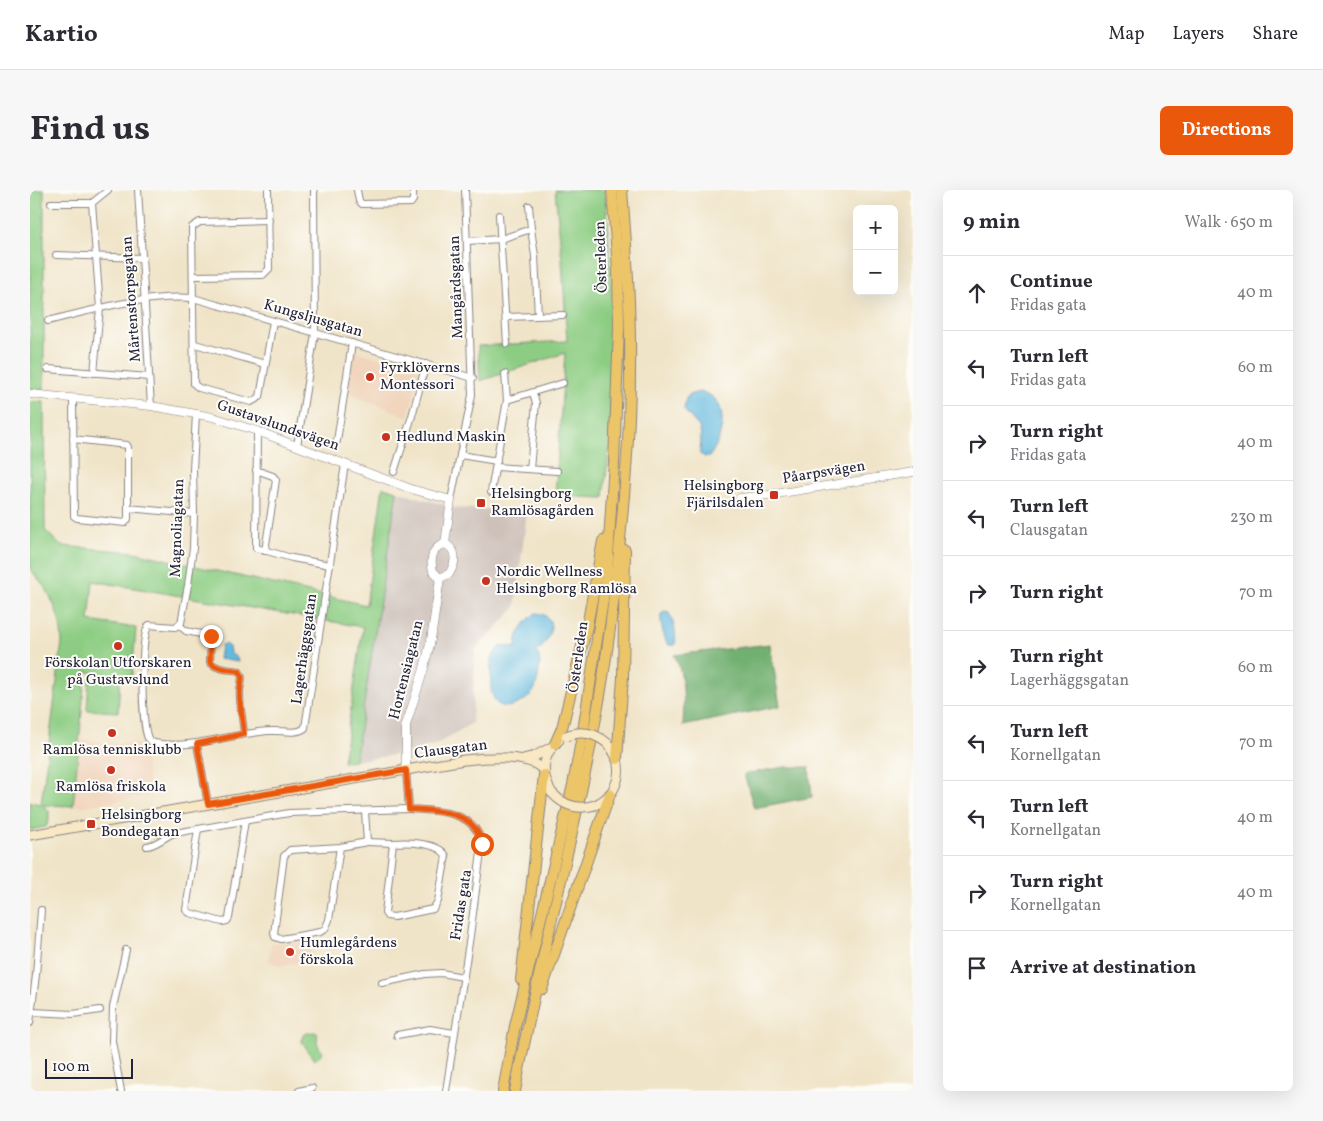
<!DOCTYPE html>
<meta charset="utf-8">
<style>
body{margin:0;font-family:Vollkorn,serif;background:#f7f7f7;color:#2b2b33}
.controls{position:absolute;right:15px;top:15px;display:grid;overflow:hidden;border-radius:8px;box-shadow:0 5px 20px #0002}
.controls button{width:45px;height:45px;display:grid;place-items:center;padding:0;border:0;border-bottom:1px solid #e1e1e2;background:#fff;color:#2b2b33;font:25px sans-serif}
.scale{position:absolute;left:15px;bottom:12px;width:88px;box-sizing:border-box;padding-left:5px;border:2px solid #22223b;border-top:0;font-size:14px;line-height:18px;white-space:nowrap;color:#22223b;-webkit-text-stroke:4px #fdfcf7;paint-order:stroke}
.stop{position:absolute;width:15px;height:15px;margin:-11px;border:4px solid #ea580c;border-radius:50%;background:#fff}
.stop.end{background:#ea580c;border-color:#fff;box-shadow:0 1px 5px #0008}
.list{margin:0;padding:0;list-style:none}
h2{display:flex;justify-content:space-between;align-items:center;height:65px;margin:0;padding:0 20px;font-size:21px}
h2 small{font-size:16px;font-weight:400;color:#7c7c81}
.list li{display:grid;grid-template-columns:32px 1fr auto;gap:15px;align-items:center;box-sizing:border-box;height:75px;padding:0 20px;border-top:1px solid #e1e1e2}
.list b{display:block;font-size:19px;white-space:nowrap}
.list p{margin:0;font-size:16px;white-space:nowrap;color:#7c7c81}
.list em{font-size:16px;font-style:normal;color:#7c7c81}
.icon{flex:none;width:28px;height:28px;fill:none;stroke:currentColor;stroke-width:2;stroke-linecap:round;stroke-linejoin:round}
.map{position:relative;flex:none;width:883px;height:901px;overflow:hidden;border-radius:8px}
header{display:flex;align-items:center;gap:30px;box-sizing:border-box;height:70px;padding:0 25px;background:#fff;border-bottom:1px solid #e1e1e2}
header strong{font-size:24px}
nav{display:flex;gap:28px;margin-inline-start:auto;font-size:18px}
.intro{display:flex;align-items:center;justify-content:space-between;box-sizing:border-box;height:120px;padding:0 30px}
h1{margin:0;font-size:35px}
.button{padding:12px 22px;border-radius:8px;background:#ea580c;color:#fff;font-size:18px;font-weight:700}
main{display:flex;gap:30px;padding:0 30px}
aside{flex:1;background:#fff;border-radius:8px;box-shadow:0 5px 20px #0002}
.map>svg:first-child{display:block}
</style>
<header>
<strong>Kartio</strong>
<nav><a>Map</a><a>Layers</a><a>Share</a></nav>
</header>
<div class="intro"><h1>Find us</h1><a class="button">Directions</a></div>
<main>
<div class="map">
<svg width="883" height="901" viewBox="0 0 883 901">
<rect width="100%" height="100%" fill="#fdfcf7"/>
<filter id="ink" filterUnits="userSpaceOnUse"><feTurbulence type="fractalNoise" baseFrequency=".02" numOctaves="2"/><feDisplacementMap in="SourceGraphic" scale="10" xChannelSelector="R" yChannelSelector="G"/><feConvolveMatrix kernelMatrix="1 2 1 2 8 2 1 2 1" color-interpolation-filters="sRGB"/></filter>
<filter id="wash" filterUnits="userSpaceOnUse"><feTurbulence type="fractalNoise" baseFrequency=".0096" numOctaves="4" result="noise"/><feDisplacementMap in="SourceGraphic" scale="20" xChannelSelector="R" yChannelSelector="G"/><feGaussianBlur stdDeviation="1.12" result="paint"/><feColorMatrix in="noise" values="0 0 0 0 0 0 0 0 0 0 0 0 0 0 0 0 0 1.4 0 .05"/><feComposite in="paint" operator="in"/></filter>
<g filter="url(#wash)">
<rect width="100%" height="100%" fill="#f0e4c8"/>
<g fill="#f1d5bd">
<path d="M325 161 391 180 378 227 317 202Z"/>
<path d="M48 549 113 555 120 605 55 616H43Z"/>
<path d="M277 747 282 770 250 776 238 771 241 754Z"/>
</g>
<path fill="#cec1ba" d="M367 301 424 318 497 322 485 418 445 460 442 533 407 554 370 564 325 571Z"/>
<g fill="#8dcd83" stroke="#58785f">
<path d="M0 0H14V200L0 199Z"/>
<path d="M525 0H575C582 77 584 155 581 232 580 257 576 283 574 308L525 306 535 163 450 191 448 156 537 151 532 70Z"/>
<path d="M0 212H14L15 340 31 356 104 362 336 415 353 297 367 301 325 571 313 572 333 437 63 391 59 431 106 438 102 486 55 482C52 527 47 571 43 616L13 615 19 621V630L16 637 0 640V612L11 614 32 453C31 423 20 401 0 379Z"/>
<path d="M59 488 90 490 88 522 57 520Z"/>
<path d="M285 842 288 844C286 852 287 856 293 862L285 870 272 852 273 844Z"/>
</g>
<g fill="#72b071" stroke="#4a6956">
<path d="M740 454 750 516 653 536C654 515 655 483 644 465Z"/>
<path d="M755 577H779L782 607 724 618 714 584Z"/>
</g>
<g fill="#63b9df" stroke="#426e8d">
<path d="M669 202C702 205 694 249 679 267H675L670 264 671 246 669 237 654 220 656 208 659 205Z"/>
<path d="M635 422H638C644 429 647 445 645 455H639C633 448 630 432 631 424Z"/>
<path d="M506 423C531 425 520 453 506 462 511 468 510 473 509 480 508 487 507 496 503 502 495 514 468 526 463 506 460 499 461 490 461 483 460 471 462 463 472 456L483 457 487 456C484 445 497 429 506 423Z"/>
<path d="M195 454 199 457 200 463 207 468 208 472 189 469 191 455Z"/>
</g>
</g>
<g filter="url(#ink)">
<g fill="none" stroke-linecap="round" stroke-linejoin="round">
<g stroke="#898382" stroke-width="8">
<g id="minor">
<path d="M108 0 121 216"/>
<path d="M327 0 329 11 332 14 381 13 383 10V0"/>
<path d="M21 13H62L78 0"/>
<path d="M62 13 70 118 64 183"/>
<path d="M469 25 477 154"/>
<path d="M239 30 170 32 162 37 164 194 169 198 221 212 230 207 243 131"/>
<path d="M501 39 505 66 508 126"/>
<path d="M437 51 471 49 501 39 499 16"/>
<path d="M26 65 112 68"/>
<path d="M163 86 233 85 239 79 238 0"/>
<path d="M476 127 533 125"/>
<path d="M18 131C66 119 113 105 163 108L443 188"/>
<path d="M165 154 235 174"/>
<path d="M18 179 119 187"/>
<path d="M475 184 477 210"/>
<path d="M43 208 44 326 47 328 95 333 98 329V318L164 324"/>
<path d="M166 224 163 280 164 324 163 358 158 395 151 433 145 437 119 435C110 445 111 534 118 548 119 551 121 551 124 553 164 560 201 543 240 541 251 540 266 545 275 538L315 274"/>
<path d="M227 241 226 358 262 368 300 375"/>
<path d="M43 249 97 255 98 257V318"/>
<path d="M307 251 322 153"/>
<path d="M267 256 285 143 284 0"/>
<path d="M430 265 467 271"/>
<path d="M466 277 527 281"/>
<path d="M500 279 506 213 503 203"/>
<path d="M226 280 243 286 246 290 235 361"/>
<path d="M364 282 382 226 396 174"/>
<path d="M461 302 477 210 533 193"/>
<path d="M421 310 442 205 435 0"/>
<path d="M149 435 156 441 181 446 180 472C187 480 199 479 209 481 214 487 211 492 210 500 209 514 213 530 214 544"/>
<path d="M167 554 178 614"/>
<path d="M376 580 379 619C407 621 445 620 452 654L440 746 416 901"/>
<path d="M168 639 156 720 160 723 192 732 197 731 199 728 215 631"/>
<path d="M337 652 363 653 355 723 357 726 364 727 403 719 408 711 416 666C409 652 377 652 363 653"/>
<path d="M117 656C127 655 135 646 145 643L259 623 379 619"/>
<path d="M310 657 299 730 295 739 290 742 251 749 245 747 244 743 254 666 260 660 310 657 337 652 335 621"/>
<path d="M352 793 395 784 411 783 433 787"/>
<path d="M2 822 43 824 70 820"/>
<path d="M0 833 6 785 11 720"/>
<path d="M367 845 400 839 424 843"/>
<path d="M91 901 82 851 83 817 96 760"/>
<path d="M269 901 282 898"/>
</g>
</g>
<g stroke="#898382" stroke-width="9">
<g id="tertiary">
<path d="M0 204 121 216 183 227 227 241 381 299 421 310 415 354"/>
<path d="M710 308 739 305 883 282"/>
<path d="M410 388 403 381C400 369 402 357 415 354"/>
<path d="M410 388 419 384C426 373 428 360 415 354"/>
<path d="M376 580V535L393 482 401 450 410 388"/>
</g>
</g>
<g stroke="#898382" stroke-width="11">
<g id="secondary">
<path d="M493 569 505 566 520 558"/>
<path d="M522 603C510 585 512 564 529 550"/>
<path d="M565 615C591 603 596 573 577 553"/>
<path d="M0 645 434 570C454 568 501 563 514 581"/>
</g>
</g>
<g stroke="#898382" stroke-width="12">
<g id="primary">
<path d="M525 554 532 538 557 436 573 351"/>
<path d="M587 569 593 488 595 360"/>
<path d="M491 790 514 585"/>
<path d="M512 799 580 604"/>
<path d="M473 901 485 836 543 595 554 535 577 383 584 272 589 138 588 79 582 0"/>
<path d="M485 901C507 779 541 660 564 538 575 483 582 427 588 371 594 308 600 246 600 183 601 122 597 61 592 0"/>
</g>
</g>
<use href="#minor" stroke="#fff" stroke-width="6"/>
<use href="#tertiary" stroke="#fff" stroke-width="8"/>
<use href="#secondary" stroke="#f8e8c3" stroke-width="9"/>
<use href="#primary" stroke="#edc569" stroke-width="10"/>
<g stroke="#898382" stroke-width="11" stroke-linecap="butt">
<g id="secondary-bridge">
<path d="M536 546C551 540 565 543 577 553"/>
<path d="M522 603C534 616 549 620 565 615"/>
</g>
</g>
<use href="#secondary-bridge" stroke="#f8e8c3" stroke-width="9"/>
</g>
</g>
<g fill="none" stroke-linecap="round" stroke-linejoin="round" filter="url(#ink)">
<path stroke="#ea580c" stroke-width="6" d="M181 446 180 472C187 480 199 479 209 481 214 487 211 492 210 500 209 514 213 530 214 544L167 554 178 614 376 580 379 619C407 621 445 620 452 654"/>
</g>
<g fill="#c8321e" stroke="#fdfcf7" stroke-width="2">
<circle cx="340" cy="187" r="5"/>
<circle cx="356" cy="247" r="5"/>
<rect x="739" y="300" width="10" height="10" rx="2.5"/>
<rect x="446" y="308" width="10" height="10" rx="2.5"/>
<circle cx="456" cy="391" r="5"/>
<circle cx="88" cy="456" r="5"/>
<circle cx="82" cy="543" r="5"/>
<circle cx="81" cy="580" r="5"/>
<rect x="56" y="629" width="10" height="10" rx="2.5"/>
<circle cx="260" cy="762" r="5"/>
</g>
<g text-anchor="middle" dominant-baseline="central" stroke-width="4" stroke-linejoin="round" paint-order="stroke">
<g font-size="15" fill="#22223b" stroke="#fdfcf7">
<text transform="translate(572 67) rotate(-92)">Österleden</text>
<text transform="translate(427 97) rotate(-92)">Mangårdsgatan</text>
<text transform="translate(102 109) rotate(-94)">Mårtenstorpsgatan</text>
<text transform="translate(283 129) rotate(16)">Kungsljusgatan</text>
<text transform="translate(248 236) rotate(19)">Gustavslundsvägen</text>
<text transform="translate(794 283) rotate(-9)">Påarpsvägen</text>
<text transform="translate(148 338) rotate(-88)">Magnoliagatan</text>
<text transform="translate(275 459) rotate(-82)">Lagerhäggsgatan</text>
<text transform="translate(549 467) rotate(-82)">Österleden</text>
<text transform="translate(377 480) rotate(-76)">Hortensiagatan</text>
<text transform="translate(421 560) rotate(-7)">Clausgatan</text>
<text transform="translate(432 715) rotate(-81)">Fridas gata</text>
</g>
<g font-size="15" fill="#22223b" stroke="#fdfcf7" text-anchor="start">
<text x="350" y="178">Fyrklöverns<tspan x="350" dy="17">Montessori</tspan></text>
<text x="366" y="247">Hedlund Maskin</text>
<text x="734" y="296" text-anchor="end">Helsingborg<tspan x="734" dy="17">Fjärilsdalen</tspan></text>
<text x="461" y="304">Helsingborg<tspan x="461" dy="17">Ramlösagården</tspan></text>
<text x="466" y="382">Nordic Wellness<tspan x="466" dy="17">Helsingborg Ramlösa</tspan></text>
<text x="88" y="473" text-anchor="middle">Förskolan Utforskaren<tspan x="88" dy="17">på Gustavslund</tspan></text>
<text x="82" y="560" text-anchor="middle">Ramlösa tennisklubb</text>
<text x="81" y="597" text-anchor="middle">Ramlösa friskola</text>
<text x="71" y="625">Helsingborg<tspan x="71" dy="17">Bondegatan</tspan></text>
<text x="270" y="753">Humlegårdens<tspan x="270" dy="17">förskola</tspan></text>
</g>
</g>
</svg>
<div class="controls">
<button>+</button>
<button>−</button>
</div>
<div class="scale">100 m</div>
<div class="stop" style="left:452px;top:654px"></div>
<div class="stop end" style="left:181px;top:446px"></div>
</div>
<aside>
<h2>9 min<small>Walk · 650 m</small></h2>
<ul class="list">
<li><svg class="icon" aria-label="ahead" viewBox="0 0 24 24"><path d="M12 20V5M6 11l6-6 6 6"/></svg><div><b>Continue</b><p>Fridas gata</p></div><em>40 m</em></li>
<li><svg class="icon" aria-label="left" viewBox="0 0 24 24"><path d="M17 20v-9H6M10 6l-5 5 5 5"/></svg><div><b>Turn left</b><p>Fridas gata</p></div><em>60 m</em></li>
<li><svg class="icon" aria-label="right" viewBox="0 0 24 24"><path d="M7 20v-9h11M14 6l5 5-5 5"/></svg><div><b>Turn right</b><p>Fridas gata</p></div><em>40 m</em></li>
<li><svg class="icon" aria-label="left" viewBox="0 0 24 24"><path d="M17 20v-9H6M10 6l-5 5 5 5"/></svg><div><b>Turn left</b><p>Clausgatan</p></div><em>230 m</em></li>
<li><svg class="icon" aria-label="right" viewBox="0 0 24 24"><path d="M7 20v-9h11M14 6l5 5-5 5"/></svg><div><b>Turn right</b></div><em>70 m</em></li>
<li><svg class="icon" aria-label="right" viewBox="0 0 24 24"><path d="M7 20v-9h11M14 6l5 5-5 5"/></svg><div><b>Turn right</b><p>Lagerhäggsgatan</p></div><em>60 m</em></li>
<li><svg class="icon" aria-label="left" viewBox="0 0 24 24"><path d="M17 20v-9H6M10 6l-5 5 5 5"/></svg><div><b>Turn left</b><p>Kornellgatan</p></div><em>70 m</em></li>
<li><svg class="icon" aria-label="left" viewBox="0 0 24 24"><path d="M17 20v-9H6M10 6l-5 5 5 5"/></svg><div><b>Turn left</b><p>Kornellgatan</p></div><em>40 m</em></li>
<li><svg class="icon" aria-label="right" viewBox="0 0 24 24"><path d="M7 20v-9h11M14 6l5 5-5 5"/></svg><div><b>Turn right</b><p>Kornellgatan</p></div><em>40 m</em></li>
<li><svg class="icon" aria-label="arrive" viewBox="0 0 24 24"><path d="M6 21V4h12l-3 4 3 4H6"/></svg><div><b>Arrive at destination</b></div></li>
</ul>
</aside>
</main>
